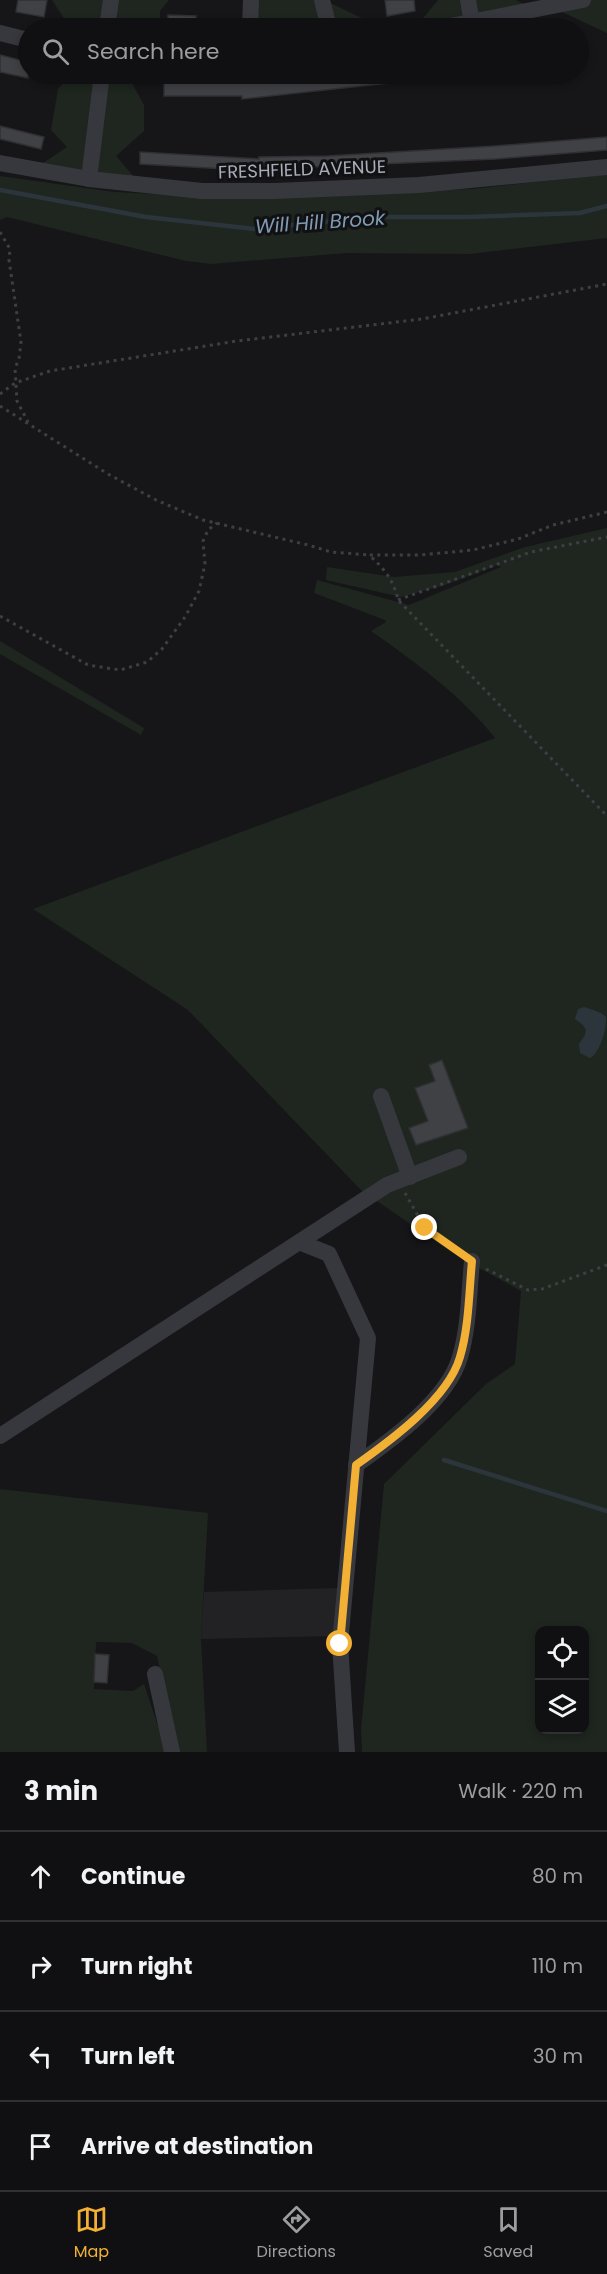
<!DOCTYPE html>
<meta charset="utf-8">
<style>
body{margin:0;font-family:Poppins,sans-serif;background:#19191b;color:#f1f3f6}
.controls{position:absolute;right:18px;bottom:18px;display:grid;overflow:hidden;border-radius:12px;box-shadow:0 3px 9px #0003}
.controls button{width:54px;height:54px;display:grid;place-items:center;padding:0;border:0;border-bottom:2px solid #303032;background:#101012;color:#f1f3f6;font:30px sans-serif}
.stop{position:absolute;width:18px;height:18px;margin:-14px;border:4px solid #f2b134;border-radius:50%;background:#fff}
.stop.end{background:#f2b134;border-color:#fff;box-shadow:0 2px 6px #0008}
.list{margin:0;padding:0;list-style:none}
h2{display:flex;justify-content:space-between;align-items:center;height:78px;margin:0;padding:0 24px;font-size:26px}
h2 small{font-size:20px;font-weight:400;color:#9c9d9f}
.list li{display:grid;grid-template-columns:39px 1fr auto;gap:18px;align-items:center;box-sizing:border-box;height:90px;padding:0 24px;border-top:2px solid #303032}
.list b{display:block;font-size:22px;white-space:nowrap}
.list em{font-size:20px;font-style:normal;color:#9c9d9f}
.icon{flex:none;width:33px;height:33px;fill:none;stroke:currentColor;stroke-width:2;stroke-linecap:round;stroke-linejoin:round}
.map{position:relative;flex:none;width:607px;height:1752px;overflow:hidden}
.search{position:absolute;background:#101012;box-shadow:0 3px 9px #0003;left:18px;right:18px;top:18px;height:66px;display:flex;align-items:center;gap:15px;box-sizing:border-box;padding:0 21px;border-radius:33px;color:#9c9d9f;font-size:22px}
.sheet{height:438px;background:#101012}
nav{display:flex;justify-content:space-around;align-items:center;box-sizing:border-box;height:84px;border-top:2px solid #303032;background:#101012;font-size:16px;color:#9c9d9f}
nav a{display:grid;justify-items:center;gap:3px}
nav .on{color:#f2b134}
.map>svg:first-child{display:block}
</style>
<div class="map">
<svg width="607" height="1752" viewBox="0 0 607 1752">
<rect width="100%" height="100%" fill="#161618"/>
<path fill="#222225" d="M338 1588 335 1636 201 1639 204 1592Z"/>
<g fill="#1e261f" fill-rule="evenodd">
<path d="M52 0H169L160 11V28H58L67 23Z"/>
<path d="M255 0H318L324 28H254Z"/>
<path d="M324 0 383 28H329Z"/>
<path d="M438 0H516L535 10 437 28H415Z"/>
<path d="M557 0H607V33L551 7Z"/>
<path d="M72 74H135L129 78 144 105V131L116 156 141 185 34 169 67 147 51 130 58 89Z"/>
<path d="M607 174V238L470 254 347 253 211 264 186 261 7 217 0 220V176L115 192 244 199 472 189Z"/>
<path d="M607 528V1752H362L361 1730 384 1484 486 1384 515 1364 521 1291 454 1254 361 1190 188 1010 33 909 495 738C462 696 415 662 371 631L386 622 385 620 314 593 317 580 409 605 501 567 498 565 445 585 401 597 326 580 327 567 394 577 455 572 525 547ZM540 1630H584V1730H540Z"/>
<path d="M0 641 144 728 141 735 0 654Z"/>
<path d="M0 1489 208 1513 201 1639 207 1752H177L157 1656 132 1643 96 1642 94 1689 133 1691 144 1684 163 1741 164 1752H0Z"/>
</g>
<path fill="#2c353c" d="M584 1007C590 1009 602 1012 606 1017 607 1028 600 1053 590 1058L580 1053 579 1044 585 1035 586 1030 583 1025 575 1019 578 1009Z"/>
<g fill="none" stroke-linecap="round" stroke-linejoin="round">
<g stroke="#2c353c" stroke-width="4.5">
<path d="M0 190 146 217 255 229 370 217H469L580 213 607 206"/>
<path d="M444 1460 607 1511"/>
</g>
</g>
<g fill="#404145" stroke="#303034" stroke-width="1.5">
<path d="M18 0H47L44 17 16 12Z"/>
<path d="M385 0H414L415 11 387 16Z"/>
<path d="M168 15 196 16V28H167Z"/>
<path d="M0 55 28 62V78L0 72Z"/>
<path d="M328 74H407V81L242 99V96H164V79H230V83Z"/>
<path d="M0 126 44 137 41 149 0 139Z"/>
<path d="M607 137V150L496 159 243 170 140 164V152L259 159V157L327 156 495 146Z"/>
<path d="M442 1060 468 1128 416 1145 409 1128 428 1121 415 1088 435 1081 429 1065Z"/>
<path d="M95 1654 109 1655 107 1683 94 1682Z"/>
</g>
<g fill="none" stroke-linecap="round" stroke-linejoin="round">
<g stroke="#3d3f44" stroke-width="3" stroke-dasharray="3 4.5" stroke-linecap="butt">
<path d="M0 232 10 249 9 260 21 342 19 359 15 368 17 401 28 422"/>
<path d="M0 394 15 383 50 371 237 341 422 319 607 284"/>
<path d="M0 406 108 474 156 500 203 520 308 545 331 552 369 555"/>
<path d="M607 512 553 525 518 539 473 550 420 555H369C384 568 394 581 398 600L607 816"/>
<path d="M398 600 531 552 607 537"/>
<path d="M0 616 88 665 120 670 147 662 162 649 185 617 199 591 205 564 203 541 208 530 217 523"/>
<path d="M405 1193 425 1228 460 1253"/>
<path d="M486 1269 528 1290 542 1289 607 1265"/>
</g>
<g stroke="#37383d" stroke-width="16">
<path d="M322 0 329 28"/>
<path d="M468 0 472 23"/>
<path d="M107 28 111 0"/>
<path d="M250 28 251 0"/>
<path d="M440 28 583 0"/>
<path d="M0 33 28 40"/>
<path d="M0 163 89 179 202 191H274L419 185 607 167"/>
<path d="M89 179 102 74"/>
<path d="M381 1096 410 1177"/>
<path d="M299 1242 329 1254 368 1338 340 1644 347 1752"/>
<path d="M0 1436 387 1185 459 1157"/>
<path d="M356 1465C390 1441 448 1400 460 1357 469 1327 469 1292 472 1261"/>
<path d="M155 1674 172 1752"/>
</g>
</g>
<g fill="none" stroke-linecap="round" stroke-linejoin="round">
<path stroke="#f2b134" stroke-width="8" d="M340 1644 356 1465C390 1441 448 1399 460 1357 469 1327 469 1292 472 1261L425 1228"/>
</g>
<g text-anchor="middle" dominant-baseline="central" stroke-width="6" stroke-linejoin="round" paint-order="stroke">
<g font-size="18" fill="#a8adb8" stroke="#111113">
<text transform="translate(302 169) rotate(-2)">FRESHFIELD AVENUE</text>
</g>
<g font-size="20" font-style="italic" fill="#7f9bb3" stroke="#111113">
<text transform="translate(320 222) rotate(-4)">Will Hill Brook</text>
</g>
</g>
</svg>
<div class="controls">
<button><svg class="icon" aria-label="locate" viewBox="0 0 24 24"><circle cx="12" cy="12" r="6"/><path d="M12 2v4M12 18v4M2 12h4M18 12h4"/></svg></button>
<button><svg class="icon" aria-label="layers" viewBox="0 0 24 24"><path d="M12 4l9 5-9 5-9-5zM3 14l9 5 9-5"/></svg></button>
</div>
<div class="stop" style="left:340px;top:1644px"></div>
<div class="stop end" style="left:425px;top:1228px"></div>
<div class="search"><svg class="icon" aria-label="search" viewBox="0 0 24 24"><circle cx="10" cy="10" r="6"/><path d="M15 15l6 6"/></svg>Search here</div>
</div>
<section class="sheet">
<h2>3 min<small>Walk · 220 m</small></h2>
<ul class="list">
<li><svg class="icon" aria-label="ahead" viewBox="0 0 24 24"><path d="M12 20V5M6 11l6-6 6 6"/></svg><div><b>Continue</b></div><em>80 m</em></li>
<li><svg class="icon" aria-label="right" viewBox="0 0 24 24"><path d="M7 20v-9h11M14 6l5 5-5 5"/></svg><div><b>Turn right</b></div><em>110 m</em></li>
<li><svg class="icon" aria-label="left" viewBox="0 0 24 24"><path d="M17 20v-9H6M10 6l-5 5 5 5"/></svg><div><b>Turn left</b></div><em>30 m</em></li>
<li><svg class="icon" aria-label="arrive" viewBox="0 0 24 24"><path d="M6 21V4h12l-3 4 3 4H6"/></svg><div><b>Arrive at destination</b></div></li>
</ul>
</section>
<nav>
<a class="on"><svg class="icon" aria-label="map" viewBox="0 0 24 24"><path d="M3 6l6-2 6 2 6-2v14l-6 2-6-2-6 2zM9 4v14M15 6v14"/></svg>Map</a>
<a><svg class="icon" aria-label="directions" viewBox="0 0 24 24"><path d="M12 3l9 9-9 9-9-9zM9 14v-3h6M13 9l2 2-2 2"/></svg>Directions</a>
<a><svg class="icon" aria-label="saved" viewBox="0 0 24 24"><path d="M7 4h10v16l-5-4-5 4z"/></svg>Saved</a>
</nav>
